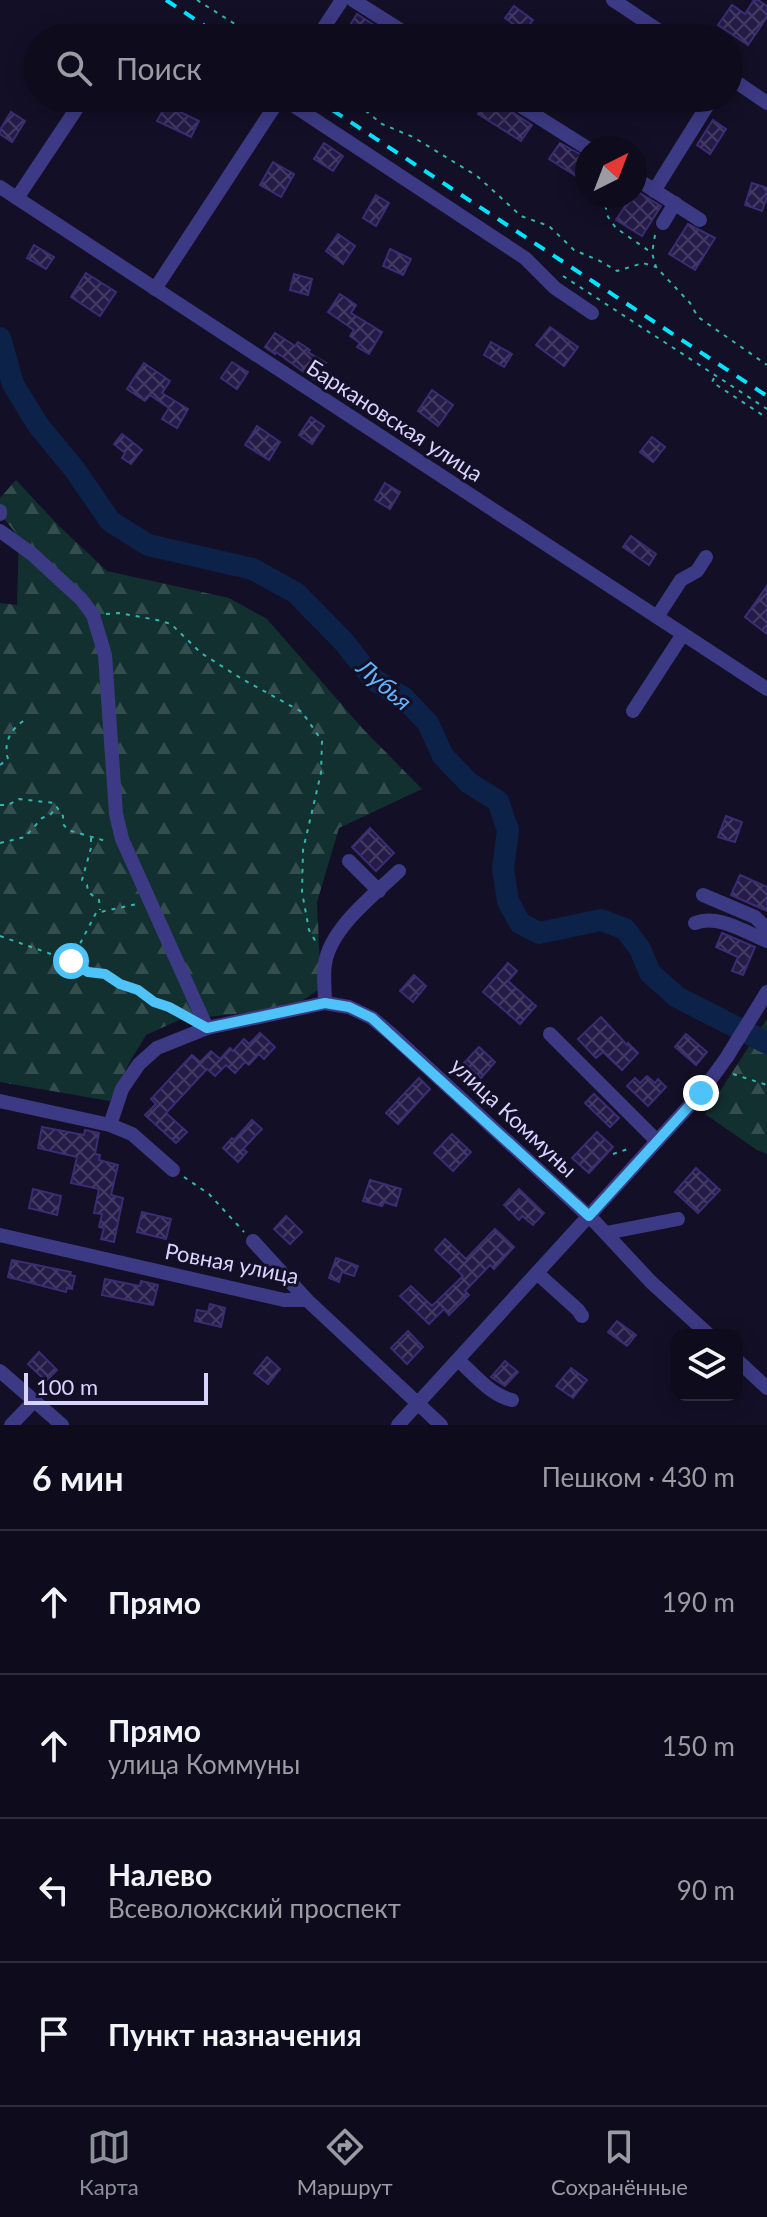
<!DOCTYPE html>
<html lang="ru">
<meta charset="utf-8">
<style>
body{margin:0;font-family:Lato,sans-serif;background:#171425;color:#f1f3f6}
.controls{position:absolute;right:24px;bottom:24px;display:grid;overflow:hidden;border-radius:16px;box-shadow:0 4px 20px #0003}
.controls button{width:72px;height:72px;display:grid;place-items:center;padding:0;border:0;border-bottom:2px solid #2e2b3b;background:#0e0b1c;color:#f1f3f6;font:40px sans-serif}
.compass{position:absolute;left:575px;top:136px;width:72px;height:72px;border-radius:50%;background:#0e0b1c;box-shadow:0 4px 20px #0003;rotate:42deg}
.scale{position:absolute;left:24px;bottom:20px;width:184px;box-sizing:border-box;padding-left:8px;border:4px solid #d9d4ff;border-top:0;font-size:22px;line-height:28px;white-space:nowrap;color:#d9d4ff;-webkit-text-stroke:6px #130f26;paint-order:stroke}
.stop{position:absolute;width:24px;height:24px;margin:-18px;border:6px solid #4fc3f7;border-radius:50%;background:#fff}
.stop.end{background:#4fc3f7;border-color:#fff;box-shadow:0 2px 8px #0008}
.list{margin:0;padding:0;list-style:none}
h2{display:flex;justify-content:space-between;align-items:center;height:104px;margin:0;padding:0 32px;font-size:34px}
h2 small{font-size:26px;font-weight:400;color:#9b9ba3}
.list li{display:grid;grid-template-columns:52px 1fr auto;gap:24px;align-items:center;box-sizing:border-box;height:144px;padding:0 32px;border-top:2px solid #2e2b3b}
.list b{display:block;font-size:30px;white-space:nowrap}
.list p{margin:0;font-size:26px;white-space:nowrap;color:#9b9ba3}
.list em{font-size:26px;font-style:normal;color:#9b9ba3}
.icon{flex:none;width:44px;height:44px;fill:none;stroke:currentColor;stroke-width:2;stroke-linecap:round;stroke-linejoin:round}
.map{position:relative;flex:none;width:767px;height:1425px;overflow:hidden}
.search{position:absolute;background:#0e0b1c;box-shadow:0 4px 20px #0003;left:24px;right:24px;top:24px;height:88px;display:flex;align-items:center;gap:20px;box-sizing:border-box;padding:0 28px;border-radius:44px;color:#9b9ba3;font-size:30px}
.sheet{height:680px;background:#0e0b1c}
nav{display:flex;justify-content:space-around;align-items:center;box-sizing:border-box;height:112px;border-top:2px solid #2e2b3b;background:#0e0b1c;font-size:22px;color:#9b9ba3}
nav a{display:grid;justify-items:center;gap:4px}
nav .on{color:#8c9099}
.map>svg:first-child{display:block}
</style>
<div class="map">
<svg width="767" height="1425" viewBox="0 0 767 1425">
<defs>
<pattern id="forest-firs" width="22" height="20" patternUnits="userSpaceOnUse" patternTransform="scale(2)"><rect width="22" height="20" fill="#12302f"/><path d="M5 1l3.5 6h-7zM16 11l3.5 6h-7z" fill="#344d4e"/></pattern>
<pattern id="building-cross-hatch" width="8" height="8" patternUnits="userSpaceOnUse" patternTransform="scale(2)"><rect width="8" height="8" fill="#241b47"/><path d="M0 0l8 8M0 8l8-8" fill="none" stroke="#433b63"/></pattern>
</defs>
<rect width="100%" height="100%" fill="#130f26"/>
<g fill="url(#forest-firs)">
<path d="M16 480 58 525 107 571 229 598 267 619 363 729 422 789 339 828 317 902 321 988 291 1008 179 1020 146 1035 132 1058 110 1101 0 1082V603L17 605 19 537 0 514V498Z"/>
<path d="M767 1019V1154L757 1150 705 1114Z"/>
</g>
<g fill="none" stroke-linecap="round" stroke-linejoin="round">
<path stroke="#0c2248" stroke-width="22" d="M0 338 13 384 38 425 75 470 110 521 148 545 253 569 296 593 344 642 373 679 404 698 428 723 443 756 469 783 498 801 508 830 503 869 508 901 520 923 539 933 601 920 625 929 640 949 650 973 677 997 767 1043"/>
</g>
<g fill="url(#building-cross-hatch)" stroke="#3b2d73" stroke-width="2">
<path d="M754 0H758L767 6V17L748 45 718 25 732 5 745 14Z"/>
<path d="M514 6 533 20 524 32 505 18Z"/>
<path d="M357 14 382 30 378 38H342Z"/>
<path d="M488 98H496L503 106 532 125 521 141 478 114Z"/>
<path d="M167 103 179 109 178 111 199 121 191 137 157 121Z"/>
<path d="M11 112 25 121 12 142 0 134V130Z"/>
<path d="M713 120 726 129 710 154 697 145Z"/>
<path d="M324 143 343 156 333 171 314 159Z"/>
<path d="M560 143 587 158V183L549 159Z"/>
<path d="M273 162 294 174 281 197 260 185Z"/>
<path d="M752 183 767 188V197L762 211 745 205Z"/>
<path d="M635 190 661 206 642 236 616 220 632 196H635Z"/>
<path d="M376 195 389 203 376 226 363 218Z"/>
<path d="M688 224 715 238 695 270 669 254Z"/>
<path d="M338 234 355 246 343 264 326 251Z"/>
<path d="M34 245 54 257 46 269 27 258Z"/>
<path d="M390 249 411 259 403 275 383 266Z"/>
<path d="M86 273 116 292 100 316 71 297Z"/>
<path d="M294 274 312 279 308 295 290 290Z"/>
<path d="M340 294 356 305 351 313 382 332 369 354 357 347 360 343 350 336 354 330 328 312Z"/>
<path d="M550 327 578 347 564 366 536 345Z"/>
<path d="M275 333 295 346 298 342 310 350 308 352 326 363 315 380 276 352 275 354 265 347Z"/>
<path d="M491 342 512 354 504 367 484 355Z"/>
<path d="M232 362 248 372 237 389 221 378Z"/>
<path d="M144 363 170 381 162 393 188 409 177 428 162 419 169 408 150 395 145 401 127 389Z"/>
<path d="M432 390 453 405 438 426 418 411Z"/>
<path d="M311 417 324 426 312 444 299 435Z"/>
<path d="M257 426 280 442 269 460 245 445Z"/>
<path d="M122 434 142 450 131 464 122 458 125 453 114 444Z"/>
<path d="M652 437 665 447 653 462 640 452Z"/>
<path d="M385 483 400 492 390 509 375 500Z"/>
<path d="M631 536 656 554 649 565 623 547Z"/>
<path d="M767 586V634L745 617Z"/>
<path d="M726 816 742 822 735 842 718 837Z"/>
<path d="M370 828 394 853 376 871 352 847Z"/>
<path d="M740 875 767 887V911L731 895Z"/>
<path d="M722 933 755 947 743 975 732 971 738 957 716 947Z"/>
<path d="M508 963 517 971 508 981 536 1006 520 1024 483 992Z"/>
<path d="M414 975 426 986 413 1002 400 991Z"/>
<path d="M601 1017 627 1045 628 1043 638 1053 622 1070 603 1052 596 1058 578 1039Z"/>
<path d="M260 1033 275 1047 264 1059 259 1054 249 1065 245 1062 235 1073 226 1065 215 1076 207 1069 166 1113 187 1132 176 1143 145 1115 156 1104 151 1099 192 1055 200 1062 211 1051 220 1059 230 1048 233 1051 244 1039 249 1044Z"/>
<path d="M686 1034 707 1052 696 1065 675 1047Z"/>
<path d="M479 1047 495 1062 481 1078 464 1063Z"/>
<path d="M647 1076 655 1083 658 1079 666 1087 648 1106 627 1086 635 1078 640 1083Z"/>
<path d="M419 1078 430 1089 398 1124 386 1113Z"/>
<path d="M594 1094 619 1118 610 1127 585 1103Z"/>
<path d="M252 1120 262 1129 243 1149 247 1152 238 1162 223 1148 232 1138 234 1140Z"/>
<path d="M42 1127 84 1135 85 1130 99 1133 95 1154 100 1155 99 1160 118 1165 111 1195 123 1198 114 1242 101 1239 104 1228 99 1227 102 1214 94 1213 99 1189 71 1183 77 1157 38 1148Z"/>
<path d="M597 1132 613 1147 589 1173 572 1158Z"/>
<path d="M452 1134 471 1152 453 1171 434 1153Z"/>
<path d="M696 1168 720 1190 698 1213 675 1192Z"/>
<path d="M370 1180 401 1189 396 1206 384 1202 382 1206 363 1201Z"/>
<path d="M33 1189 61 1196 57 1215 29 1208Z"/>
<path d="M519 1189 544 1213 533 1225 522 1216 519 1220 504 1205Z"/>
<path d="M142 1212 171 1219 166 1239 137 1232Z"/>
<path d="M286 1216 302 1232 290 1244 274 1229Z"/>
<path d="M495 1229 514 1247 494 1269 490 1265 465 1291 469 1295 449 1315 444 1309 429 1324 400 1296 411 1286 432 1306 463 1276 435 1250 445 1239 466 1259Z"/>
<path d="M336 1258 358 1266 354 1276 342 1272 339 1282 329 1278Z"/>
<path d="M12 1260 71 1272 70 1275 75 1276 72 1289 67 1288 66 1292 8 1277Z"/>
<path d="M105 1279 140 1286 141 1281 158 1285 153 1305 102 1295Z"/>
<path d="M210 1304 225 1308 221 1327 195 1321 197 1310 208 1312Z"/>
<path d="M617 1321 636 1335 627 1346 608 1332Z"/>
<path d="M408 1331 423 1347 407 1364 391 1348Z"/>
<path d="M39 1352 57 1370 46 1381 28 1364Z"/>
<path d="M267 1357 280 1369 268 1384 254 1373Z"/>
<path d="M505 1361 518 1372 505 1386 491 1377Z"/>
<path d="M571 1368 587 1380 573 1398 556 1386Z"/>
</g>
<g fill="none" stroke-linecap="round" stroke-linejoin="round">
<g stroke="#2fb8b0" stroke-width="2" stroke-dasharray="4 6" stroke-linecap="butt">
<path d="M197 0 257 38"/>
<path d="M350 98 382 124 413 137 477 176 521 216 549 226 574 250 600 261 617 271 643 263 656 267"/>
<path d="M603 196 608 217 616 228 652 253"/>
<path d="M655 235 652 253 656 267 690 303 698 317 767 365"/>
<path d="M563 276 767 409"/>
<path d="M714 378 712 382 767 418"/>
<path d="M106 614 119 613 157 620 171 624 201 653 242 679 302 712 322 741 321 773 303 850 302 892 309 930 316 942"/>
<path d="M0 765 8 759C3 743 11 728 25 720"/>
<path d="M0 805H8L19 799 54 803 63 816V824L68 830 109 842"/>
<path d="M91 838V848L82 880 87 885 88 892 99 900 100 910"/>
<path d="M0 843 25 837 42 818 50 815 56 808"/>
<path d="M0 936 71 961 88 972 105 974 120 984 138 990 154 1002 169 1007 188 1017"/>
<path d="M71 961 96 913 137 904"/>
<path d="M733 1074 767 1085"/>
<path d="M613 1154 631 1148"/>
<path d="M184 1177 209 1194 244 1232"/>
</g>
<g stroke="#3d3a85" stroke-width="14">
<path d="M353 0 413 38"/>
<path d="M613 0 670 38"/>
<path d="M317 38 342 0"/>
<path d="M729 77 767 103"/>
<path d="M282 98 525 258 555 288 592 313"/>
<path d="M508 98 587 148"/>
<path d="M635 178 700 220"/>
<path d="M0 187 767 689"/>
<path d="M654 191 712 98"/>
<path d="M17 198 83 99"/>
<path d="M663 223 675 203"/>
<path d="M155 289 280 98"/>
<path d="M0 511V514"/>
<path d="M0 531 32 554 81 599 93 615 105 655 116 814 122 839 207 1028"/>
<path d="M657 617 681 580 697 571 706 557"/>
<path d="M633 711 683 634"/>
<path d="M349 861 379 891"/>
<path d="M703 895 755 917 767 929"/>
<path d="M695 923C718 914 745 932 767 941"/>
<path d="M325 1003C325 991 323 977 325 964 330 928 374 895 399 871"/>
<path d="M550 1034 657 1141"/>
<path d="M0 1101 110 1125 132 1134 173 1170"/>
<path d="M110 1125 122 1089 139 1064 157 1048 207 1028 325 1003 349 1007 372 1018 390 1033 596 1223 651 1282 709 1335"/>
<path d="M606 1233 678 1219"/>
<path d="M0 1235 284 1300H307L441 1425"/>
<path d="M253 1241 307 1300"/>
<path d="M537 1273 578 1310 582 1316"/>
<path d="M458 1360C474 1374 490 1395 512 1400"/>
<path d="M737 1360 767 1388"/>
<path d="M0 1371 62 1425"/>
<path d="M11 1425 35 1400"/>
<path d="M398 1425 701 1093 727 1057 767 992"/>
</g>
<g stroke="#00e5ff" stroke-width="4" stroke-dasharray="12 10" stroke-linecap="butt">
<path d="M166 0 223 38"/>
<path d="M314 98 767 396"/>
</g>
</g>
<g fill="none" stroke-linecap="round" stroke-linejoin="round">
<path stroke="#4fc3f7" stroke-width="10" d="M71 961 88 972 105 974 120 984 138 990 154 1002 169 1007 207 1028 325 1003 349 1007 372 1018 589 1216 701 1093"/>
</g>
<g text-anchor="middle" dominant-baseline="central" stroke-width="6" stroke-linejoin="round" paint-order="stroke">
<g font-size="22" fill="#d9d4ff" stroke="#130f26">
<text transform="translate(395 420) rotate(33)">Баркановская улица</text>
<text transform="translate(514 1117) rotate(43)">улица Коммуны</text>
<text transform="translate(232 1263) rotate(11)">Ровная улица</text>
</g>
<g font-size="24" font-style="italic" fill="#62b6ff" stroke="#130f26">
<text transform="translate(385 684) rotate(41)">Лубья</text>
</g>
</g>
</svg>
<div class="controls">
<button><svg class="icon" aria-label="layers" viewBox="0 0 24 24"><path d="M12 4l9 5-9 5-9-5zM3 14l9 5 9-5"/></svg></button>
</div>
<svg class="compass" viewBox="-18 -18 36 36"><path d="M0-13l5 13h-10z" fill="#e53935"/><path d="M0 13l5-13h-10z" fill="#9b9ba3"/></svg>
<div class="scale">100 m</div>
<div class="stop" style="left:71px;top:961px"></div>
<div class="stop end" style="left:701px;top:1093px"></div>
<div class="search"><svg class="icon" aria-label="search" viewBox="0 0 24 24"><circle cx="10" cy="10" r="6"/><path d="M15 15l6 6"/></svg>Поиск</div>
</div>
<section class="sheet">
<h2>6 мин<small>Пешком · 430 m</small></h2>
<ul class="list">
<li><svg class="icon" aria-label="ahead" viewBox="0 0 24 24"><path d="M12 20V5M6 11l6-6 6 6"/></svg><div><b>Прямо</b></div><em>190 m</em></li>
<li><svg class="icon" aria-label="ahead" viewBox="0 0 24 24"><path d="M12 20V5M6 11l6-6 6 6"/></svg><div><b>Прямо</b><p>улица Коммуны</p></div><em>150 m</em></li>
<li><svg class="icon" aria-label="left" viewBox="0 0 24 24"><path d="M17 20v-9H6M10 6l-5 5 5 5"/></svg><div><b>Налево</b><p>Всеволожский проспект</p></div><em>90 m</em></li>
<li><svg class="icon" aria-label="arrive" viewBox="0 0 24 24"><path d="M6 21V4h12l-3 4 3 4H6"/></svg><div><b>Пункт назначения</b></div></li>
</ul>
</section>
<nav>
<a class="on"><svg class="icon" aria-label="map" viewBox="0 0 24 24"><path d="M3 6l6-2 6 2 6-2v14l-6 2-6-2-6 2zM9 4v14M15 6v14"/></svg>Карта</a>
<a><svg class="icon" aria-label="directions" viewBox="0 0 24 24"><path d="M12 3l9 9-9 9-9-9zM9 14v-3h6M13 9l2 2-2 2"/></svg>Маршрут</a>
<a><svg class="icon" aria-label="saved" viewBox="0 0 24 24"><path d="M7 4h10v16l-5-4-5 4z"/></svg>Сохранённые</a>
</nav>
